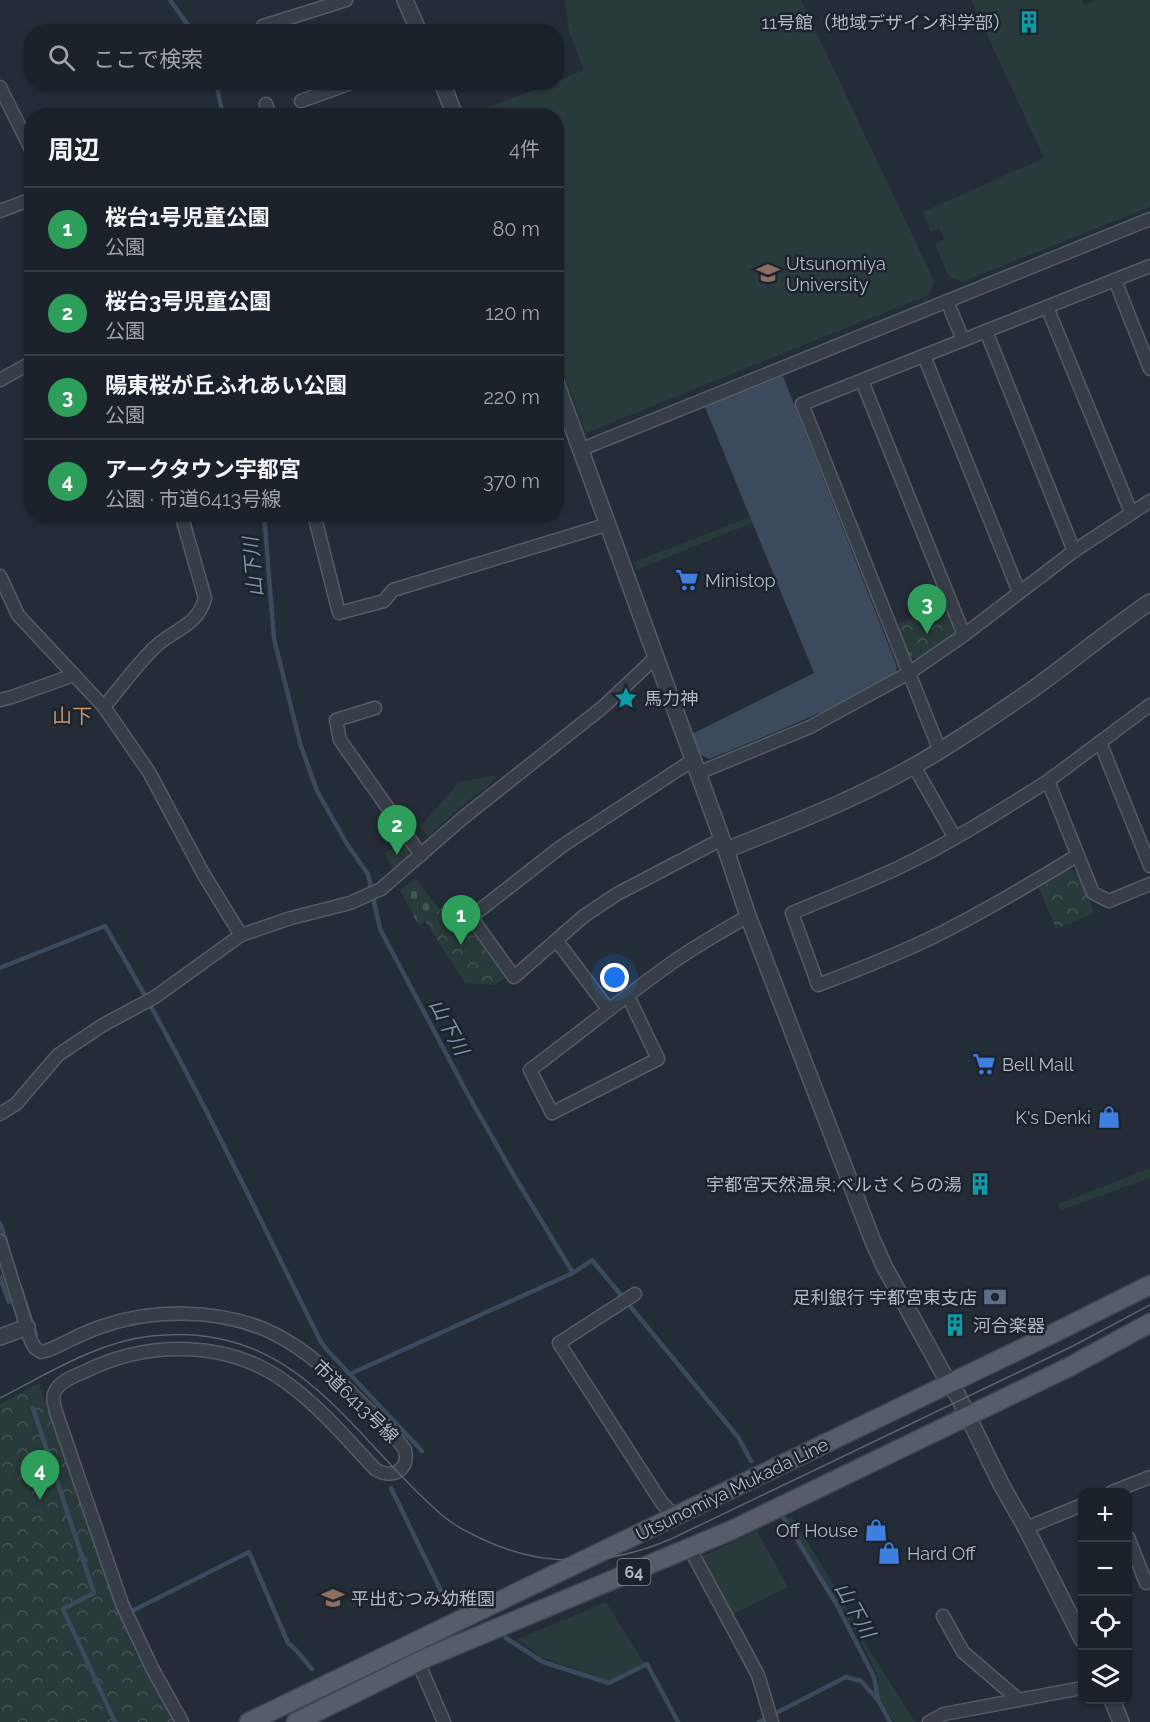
<!DOCTYPE html>
<html lang="ja">
<meta charset="utf-8">
<style>
body{margin:0;font-family:Raleway,"Noto Sans JP",sans-serif;background:#242931;color:#f1f3f6}
.controls{position:absolute;right:18px;bottom:18px;display:grid;overflow:hidden;border-radius:12px;box-shadow:0 2px 4px #0004}
.controls button{width:54px;height:54px;display:grid;place-items:center;padding:0;border:0;border-bottom:2px solid #393e46;background:#1b2129;color:#f1f3f6;font:30px sans-serif}
.you{position:absolute;left:615px;top:978px;width:21px;height:21px;margin:-15px;border:4px solid #fff;border-radius:50%;background:#1a73e8;box-shadow:0 0 0 9px #1a73e833}
.badge{display:grid;place-items:center;width:39px;height:39px;border-radius:50%;background:#91b3ea;color:#fff;font-size:20px;font-weight:700}
.pin{position:absolute;translate:-50% -50px;filter:drop-shadow(0 2px 3px #0008)}
.pin::after{content:'';position:absolute;top:32px;width:21px;height:18px;background:inherit;clip-path:polygon(0 0,100% 0,50% 100%)}
.list{margin:0;padding:0;list-style:none}
h2{display:flex;justify-content:space-between;align-items:center;height:78px;margin:0;padding:0 24px;font-size:26px}
h2 small{font-size:20px;font-weight:400;color:#a0a3a8}
.list li{display:grid;grid-template-columns:39px 1fr auto;gap:18px;align-items:center;box-sizing:border-box;height:84px;padding:0 24px;border-top:2px solid #393e46}
.list b{display:block;font-size:22px;white-space:nowrap}
.list p{margin:0;font-size:20px;white-space:nowrap;color:#a0a3a8}
.list em{font-size:20px;font-style:normal;color:#a0a3a8}
.icon{flex:none;width:33px;height:33px;fill:none;stroke:currentColor;stroke-width:2;stroke-linecap:round;stroke-linejoin:round}
.map{position:relative;flex:none;width:1150px;height:1722px;overflow:hidden}
.search{position:absolute;background:#1b2129;box-shadow:0 2px 4px #0004;left:24px;top:24px;width:540px;height:66px;display:flex;align-items:center;gap:15px;box-sizing:border-box;padding:0 21px;border-radius:24px;color:#a0a3a8;font-size:22px}
.panel{position:absolute;background:#1b2129;box-shadow:0 2px 4px #0004;left:24px;top:108px;width:540px;height:414px;border-radius:24px}
.map>svg:first-child{display:block}
</style>
<div class="map">
<svg width="1150" height="1722" viewBox="0 0 1150 1722">
<defs>
<pattern id="cemetery-stones" width="16" height="16" patternUnits="userSpaceOnUse" patternTransform="scale(1.5)"><rect width="16" height="16" fill="#293a3a"/><path d="M2 7V4a2 2 0 0 1 4 0v3zM10 15v-3a2 2 0 0 1 4 0v3z" fill="#465455"/></pattern>
<pattern id="park-crowns" width="20" height="18" patternUnits="userSpaceOnUse" patternTransform="scale(1.5)"><rect width="20" height="18" fill="#293a3a"/><path d="M2 6a3 3 0 1 1 6 0M12 15a3 3 0 1 1 6 0" fill="none" stroke="#465455"/></pattern>
</defs>
<rect width="100%" height="100%" fill="#242c37"/>
<g fill="#293a3a">
<path d="M565 0H801L935 283 928 295 586 433 565 378 557 342 556 116 468 115 552 83 556 82 557 81 584 70 569 31Z"/>
<path d="M971 0H1082L1085 5 1096 0H1150V207L962 282 949 277 935 244 944 239 939 228 931 232 923 212 1044 158Z"/>
<path d="M750 517 752 523 636 570 634 562Z"/>
<path d="M497 775 488 786 458 809 428 837 420 827 459 782Z"/>
<path d="M1150 1168V1178L1061 1210 1058 1204Z"/>
<path d="M791 1516 840 1595 868 1648 915 1722H894L880 1699 877 1674 856 1633 786 1518Z"/>
<path d="M757 1531 788 1587 730 1616 709 1576 701 1557Z"/>
<path d="M606 1602 644 1663 609 1681 541 1657 518 1639Z"/>
</g>
<path fill="url(#cemetery-stones)" d="M416 879 440 910 419 926 400 890Z"/>
<g fill="url(#park-crowns)">
<path d="M946 606 955 629 952 638 918 659 908 655 896 624Z"/>
<path d="M404 840C414 855 405 861 395 872L385 853Z"/>
<path d="M1069 869 1078 873 1094 913 1056 929 1039 888Z"/>
<path d="M449 903 506 977 495 985 465 983 425 921Z"/>
<path d="M39 1383 112 1596 134 1650 173 1722H0V1404Z"/>
</g>
<path fill="#3c4a5e" d="M783 376 897 667 895 675C835 709 773 733 709 759L699 754 692 734 814 673 705 407Z"/>
<g fill="none" stroke-linecap="round" stroke-linejoin="round">
<g stroke="#3c4a5e" stroke-width="4.5">
<path d="M170 0 193 32"/>
<path d="M216 82 223 116"/>
<path d="M264 514 274 639 300 743 317 791 347 844 368 874 380 929 467 1093 516 1179 573 1273 592 1260 738 1437 751 1461"/>
<path d="M0 968 105 926C185 1060 251 1202 321 1342L328 1351 422 1451"/>
<path d="M0 1223 6 1241"/>
<path d="M0 1277 9 1302"/>
<path d="M21 1289 36 1335"/>
<path d="M350 1374 573 1273"/>
<path d="M33 1408 94 1593 63 1609 115 1722"/>
<path d="M391 1488 443 1595 448 1597"/>
<path d="M783 1517 837 1605 874 1677 878 1700 890 1722"/>
<path d="M129 1610 130 1612 249 1552 288 1643 295 1649 312 1669"/>
<path d="M506 1638 543 1662 609 1683 647 1664 678 1722"/>
<path d="M778 1712 846 1677 861 1681 878 1700"/>
<path d="M759 1722 763 1720"/>
</g>
<g stroke="#565c66" stroke-width="15">
<g id="minor">
<path d="M263 26 346 0"/>
<path d="M0 87 32 151"/>
<path d="M301 101 354 82"/>
<path d="M266 104 270 116"/>
<path d="M0 211 32 199"/>
<path d="M1115 280 1150 369"/>
<path d="M947 301 963 340"/>
<path d="M1047 307 1131 512"/>
<path d="M986 331 1074 551"/>
<path d="M924 356 1019 592"/>
<path d="M0 380 32 362"/>
<path d="M862 381 964 635"/>
<path d="M582 449 1150 219"/>
<path d="M181 514 205 598C198 627 171 630 153 649 135 667 120 688 104 707L149 772 204 875 241 935"/>
<path d="M314 514 339 613 384 601 393 590 609 524"/>
<path d="M0 576 18 615 104 707"/>
<path d="M0 700 12 697 74 675"/>
<path d="M375 708 336 720 340 740 421 855"/>
<path d="M1100 742 1150 866"/>
<path d="M940 751 909 673 964 635 1074 551 1150 501"/>
<path d="M693 760 562 846 471 917 514 977 584 916 617 894 722 839"/>
<path d="M914 766 955 838"/>
<path d="M698 773 810 727 909 673 802 404 1150 266"/>
<path d="M1048 781 1150 705"/>
<path d="M1078 855C1029 885 980 914 929 939 893 956 855 971 818 985L792 913C828 898 863 884 898 868 950 843 999 812 1048 781L1093 893 1109 901 1150 884"/>
<path d="M557 941 609 1010"/>
<path d="M628 996 658 1059 552 1113 530 1070C578 1034 624 997 673 962 697 945 723 931 748 916"/>
<path d="M0 1114 16 1104 58 1055 103 1025 155 997 241 935 291 918 350 903 381 889 464 817 603 707 656 657"/>
<path d="M0 1241 31 1341 35 1348 41 1352 49 1350C67 1342 84 1332 103 1326 153 1309 215 1309 264 1329 299 1344 329 1370 355 1397 372 1414 392 1430 405 1450 410 1470 392 1480 375 1469 347 1439 320 1407 287 1383 229 1340 149 1340 86 1371 76 1375 57 1382 54 1394 52 1400 55 1407 56 1412L122 1604 152 1668 182 1722"/>
<path d="M635 1294 559 1343 662 1503 675 1516"/>
<path d="M1112 1492 1150 1477"/>
<path d="M1026 1528 1082 1505"/>
<path d="M1128 1537 1146 1583"/>
<path d="M690 1549 758 1675 772 1722"/>
<path d="M943 1616 963 1652 1019 1700"/>
<path d="M418 1662 444 1722"/>
<path d="M929 1722 944 1714 1082 1688"/>
</g>
</g>
<g stroke="#565c66" stroke-width="18">
<g id="tertiary">
<path d="M405 0 419 32"/>
<path d="M442 82 455 116"/>
<path d="M556 382 726 850 748 916 872 1239 884 1266 949 1384 957 1394 1001 1484 1026 1528 1082 1639"/>
<path d="M726 850C799 821 874 792 941 750 975 729 1008 707 1040 684 1077 657 1112 628 1150 602"/>
<path d="M0 1337 27 1327"/>
<path d="M1112 1700 1121 1722"/>
</g>
</g>
<g stroke="#414751" stroke-width="21">
<g id="primary">
<path d="M249 1722 1052 1334 1150 1285"/>
<path d="M296 1722 428 1657 732 1530 1069 1367 1150 1323"/>
</g>
</g>
<use href="#minor" stroke="#383e48" stroke-width="12"/>
<use href="#tertiary" stroke="#383e48" stroke-width="15"/>
<use href="#primary" stroke="#565d68" stroke-width="18"/>
<path stroke="#5a626e" stroke-width="1.5" d="M0 1398C47 1374 97 1342 151 1336 297 1319 349 1435 443 1516 455 1526 469 1533 482 1539 545 1569 608 1566 671 1539L1073 1346 1150 1305"/>
</g>
<defs>
<g id="building-bare" transform="scale(1.8)"><path d="M-4-6H4V6H1V3H-1V6H-4ZM-2.5-4.3h1.7v1.8h-1.7ZM.8-4.3h1.7v1.8H.8ZM-2.5-1h1.7V.8h-1.7ZM.8-1h1.7V.8H.8Z" fill="#0f9aa8" stroke="#1d232c" stroke-width="2.5" paint-order="stroke"/></g>
<g id="university-bare" transform="scale(1.8)"><path d="M0-5L7-2L0 1L-7-2ZM-4 1L0 2.5L4 1V4Q0 6-4 4Z" fill="#8d6e63" stroke="#1d232c" stroke-width="2.5" paint-order="stroke"/></g>
<g id="supermarket-bare" transform="scale(1.8)"><path d="M-6-5.5h2.5l.6 2H6L4.5 2H-2.5L-4.4-4H-6ZM-1.5 3.2a1.3 1.3 0 1 0 .1 0ZM3 3.2a1.3 1.3 0 1 0 .1 0Z" fill="#3f7fe0" stroke="#1d232c" stroke-width="2.5" paint-order="stroke"/></g>
<g id="sight-bare" transform="scale(1.8)"><path d="M0-6L1.8-2.2L6-1.7L2.9 1.2L3.7 5.4L0 3.3L-3.7 5.4L-2.9 1.2L-6-1.7L-1.8-2.2Z" fill="#0f9aa8" stroke="#1d232c" stroke-width="2.5" paint-order="stroke"/></g>
<g id="shop-bare" transform="scale(1.8)"><path d="M-5-2.5h2.3a2.7 3.5 0 0 1 5.4 0H5L5.5 6h-11ZM-1.5-2.5h3a1.5 2.3 0 0 0-3 0Z" fill="#3f7fe0" stroke="#1d232c" stroke-width="2.5" paint-order="stroke"/></g>
<g id="bank-bare" transform="scale(1.8)"><path d="M-6-4H6V4H-6ZM0-2.3a2.3 2.3 0 1 0 0 4.6a2.3 2.3 0 1 0 0-4.6Z" fill="#5c6f8a" stroke="#1d232c" stroke-width="2.5" paint-order="stroke"/></g>
<g id="school-bare" transform="scale(1.8)"><path d="M0-5L7-2L0 1L-7-2ZM-4 1L0 2.5L4 1V4Q0 6-4 4Z" fill="#8d6e63" stroke="#1d232c" stroke-width="2.5" paint-order="stroke"/></g>
</defs>
<g fill-rule="evenodd">
<use href="#building-bare" x="1029" y="22"/>
<use href="#university-bare" x="768" y="273"/>
<use href="#supermarket-bare" x="687" y="580"/>
<use href="#sight-bare" x="626" y="698"/>
<use href="#supermarket-bare" x="984" y="1064"/>
<use href="#shop-bare" x="1109" y="1117"/>
<use href="#building-bare" x="980" y="1184"/>
<use href="#bank-bare" x="995" y="1297"/>
<use href="#building-bare" x="955" y="1325"/>
<use href="#shop-bare" x="876" y="1530"/>
<use href="#shop-bare" x="889" y="1553"/>
<use href="#school-bare" x="333" y="1598"/>
</g>
<g text-anchor="middle" dominant-baseline="central" stroke-width="5" stroke-linejoin="round" paint-order="stroke">
<rect fill="#1d232c" stroke="#868c96" stroke-width="1.5" x="617.5" y="1559" width="33" height="26" rx="4.5"/>
<g font-size="16" font-weight="bold" fill="#b3b9c4">
<text x="634" y="1572">64</text>
</g>
<g font-size="18" fill="#b3b9c4" stroke="#1d232c" text-anchor="start">
<text x="1011" y="22" text-anchor="end">11号館（地域デザイン科学部）</text>
<text x="786" y="263">Utsunomiya<tspan x="786" dy="21">University</tspan></text>
<text x="705" y="580">Ministop</text>
<text x="644" y="698">馬力神</text>
<text x="1002" y="1064">Bell Mall</text>
<text x="1091" y="1117" text-anchor="end">K's Denki</text>
<text x="962" y="1184" text-anchor="end">宇都宮天然温泉;ベルさくらの湯</text>
<text x="977" y="1297" text-anchor="end">足利銀行 宇都宮東支店</text>
<text x="973" y="1325">河合楽器</text>
<text x="858" y="1530" text-anchor="end">Off House</text>
<text x="907" y="1553">Hard Off</text>
<text x="351" y="1598">平出むつみ幼稚園</text>
</g>
<g font-size="18" fill="#b3b9c4" stroke="#1d232c">
<text transform="translate(356 1401) rotate(44)">市道6413号線</text>
<text transform="translate(732 1489) rotate(-26)">Utsunomiya Mukada Line</text>
</g>
<g font-size="20" font-style="italic" fill="#7e90a9" stroke="#1d232c">
<text transform="translate(253 567) rotate(-95)">山下川</text>
<text transform="translate(449 1027) rotate(62)">山下川</text>
<text transform="translate(855 1610) rotate(61)">山下川</text>
</g>
<g font-size="20" fill="#c6936b" stroke="#1d232c">
<text x="72" y="716">山下</text>
</g>
</g>
</svg>
<div class="controls">
<button>+</button>
<button>−</button>
<button><svg class="icon" aria-label="locate" viewBox="0 0 24 24"><circle cx="12" cy="12" r="6"/><path d="M12 2v4M12 18v4M2 12h4M18 12h4"/></svg></button>
<button><svg class="icon" aria-label="layers" viewBox="0 0 24 24"><path d="M12 4l9 5-9 5-9-5zM3 14l9 5 9-5"/></svg></button>
</div>
<div class="you"></div>
<div class="pin badge" style="left:461px;top:945px;background:#2e9e5b">1</div>
<div class="pin badge" style="left:397px;top:855px;background:#2e9e5b">2</div>
<div class="pin badge" style="left:927px;top:634px;background:#2e9e5b">3</div>
<div class="pin badge" style="left:40px;top:1500px;background:#2e9e5b">4</div>
<div class="search"><svg class="icon" aria-label="search" viewBox="0 0 24 24"><circle cx="10" cy="10" r="6"/><path d="M15 15l6 6"/></svg>ここで検索</div>
<section class="panel">
<h2>周辺<small>4件</small></h2>
<ul class="list">
<li><span class="badge" style="background:#2e9e5b">1</span><div><b>桜台1号児童公園</b><p>公園</p></div><em>80 m</em></li>
<li><span class="badge" style="background:#2e9e5b">2</span><div><b>桜台3号児童公園</b><p>公園</p></div><em>120 m</em></li>
<li><span class="badge" style="background:#2e9e5b">3</span><div><b>陽東桜が丘ふれあい公園</b><p>公園</p></div><em>220 m</em></li>
<li><span class="badge" style="background:#2e9e5b">4</span><div><b>アークタウン宇都宮</b><p>公園 · 市道6413号線</p></div><em>370 m</em></li>
</ul>
</section>
</div>
